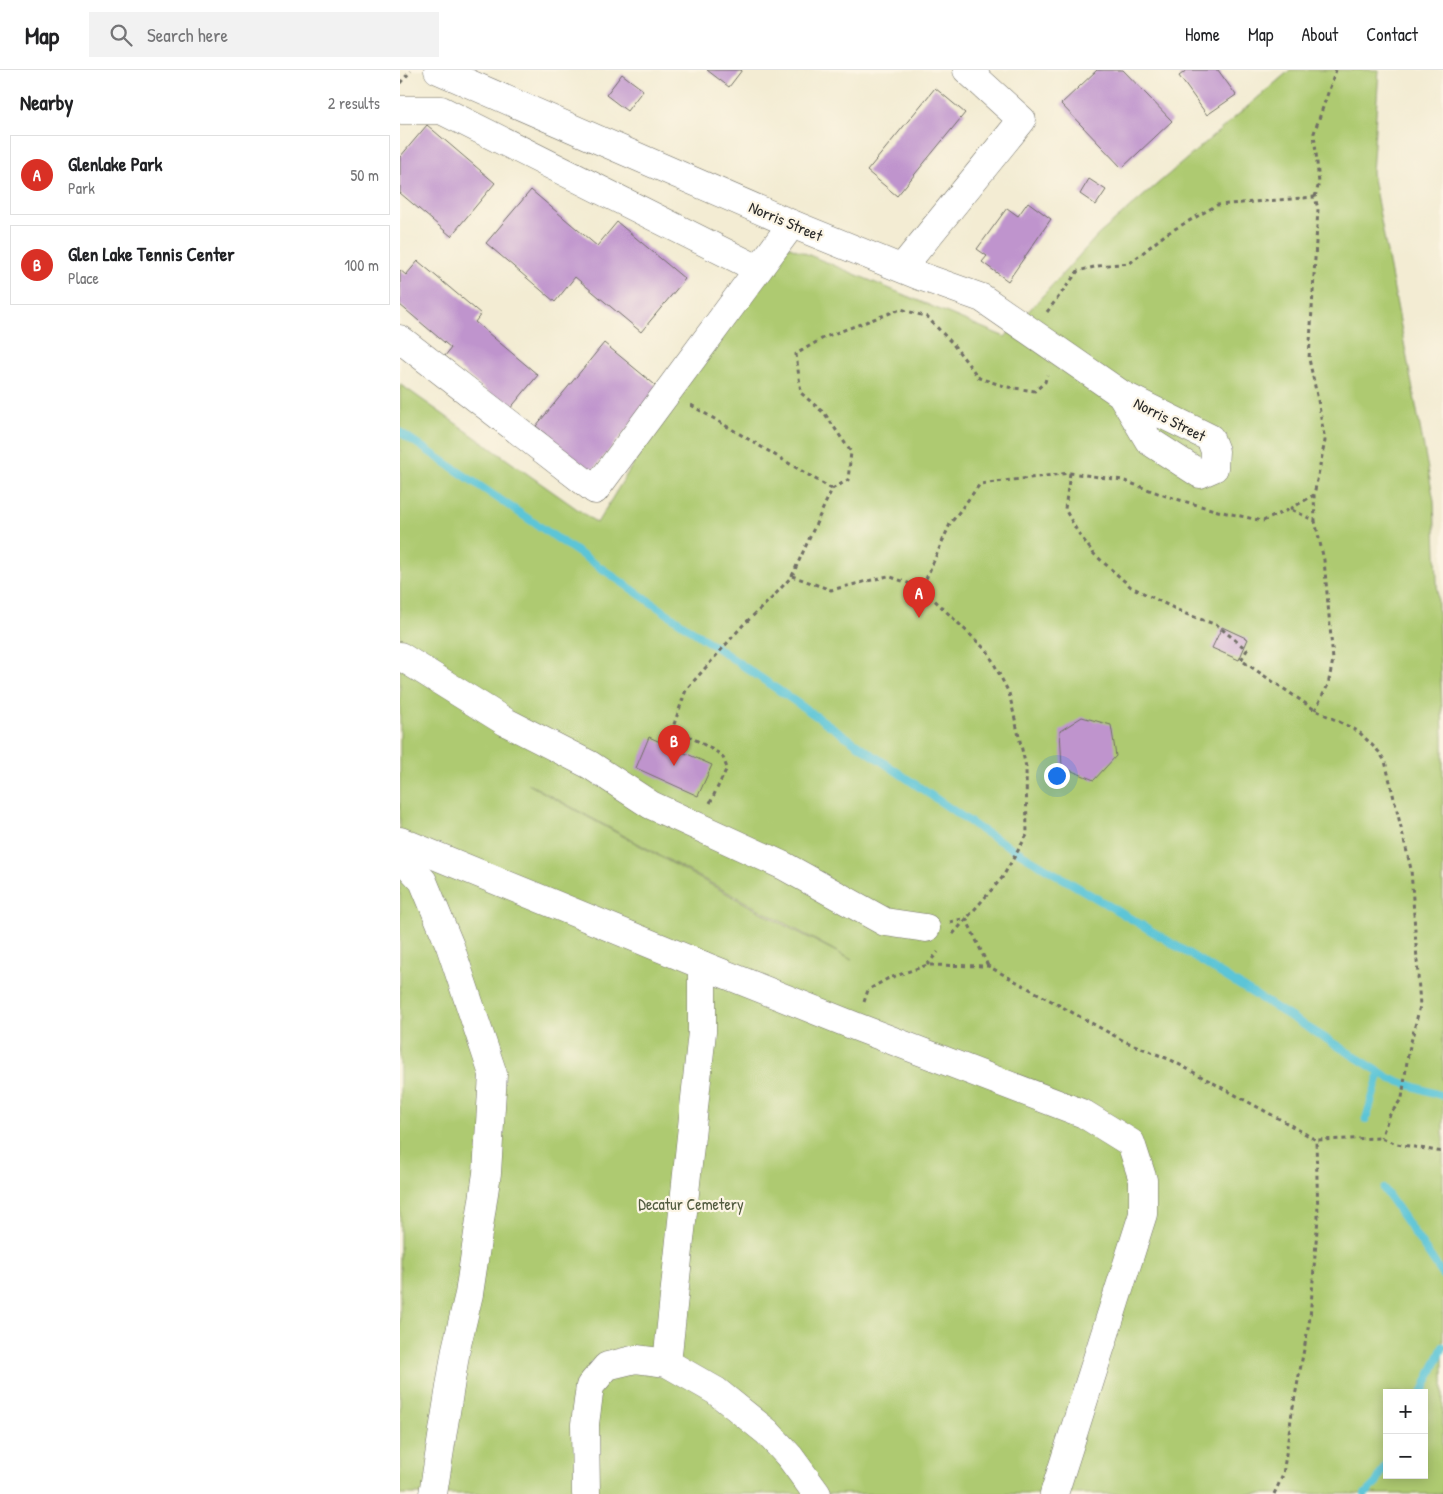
<!DOCTYPE html>
<meta charset="utf-8">
<style>
body{margin:0;font-family:"Patrick Hand",sans-serif;background:#f2f2f2;color:#202124}
.controls{position:absolute;right:15px;bottom:15px;display:grid;overflow:hidden;border-radius:0px;box-shadow:0 2px 12px #0003}
.controls button{width:45px;height:45px;display:grid;place-items:center;padding:0;border:0;border-bottom:1px solid #e0e0e0;background:#fff;color:#202124;font:25px sans-serif}
.you{position:absolute;left:656px;top:705px;width:18px;height:18px;margin:-12px;border:4px solid #fff;border-radius:50%;background:#1a73e8;box-shadow:0 0 0 8px #1a73e833}
.badge{display:grid;place-items:center;width:32px;height:32px;border-radius:50%;background:#d93025;color:#fff;font-size:16px;font-weight:700}
.pin{position:absolute;translate:-50% -41px;filter:drop-shadow(0 1px 2px #0008)}
.pin::after{content:'';position:absolute;top:26px;width:18px;height:15px;background:inherit;clip-path:polygon(0 0,100% 0,50% 100%)}
.list{margin:0;padding:0;list-style:none}
h2{display:flex;justify-content:space-between;align-items:center;height:65px;margin:0;padding:0 20px;font-size:21px}
h2 small{font-size:16px;font-weight:400;color:#757577}
.list li{display:grid;grid-template-columns:32px 1fr auto;gap:15px;align-items:center;box-sizing:border-box;height:80px;margin:0 10px 10px;padding:0 10px;border:1px solid #e0e0e0;border-radius:0px}
.list b{display:block;font-size:19px;white-space:nowrap}
.list p{margin:0;font-size:16px;white-space:nowrap;color:#757577}
.list em{font-size:16px;font-style:normal;color:#757577}
.icon{flex:none;width:28px;height:28px;fill:none;stroke:currentColor;stroke-width:2;stroke-linecap:round;stroke-linejoin:round}
.map{position:relative;flex:none;width:1043px;height:1424px;overflow:hidden}
header{display:flex;align-items:center;gap:30px;box-sizing:border-box;height:70px;padding:0 25px;background:#fff;border-bottom:1px solid #e0e0e0}
header strong{font-size:24px}
nav{display:flex;gap:28px;margin-inline-start:auto;font-size:18px}
.search{width:350px;height:45px;background:#f2f2f2;display:flex;align-items:center;gap:12px;box-sizing:border-box;padding:0 18px;border-radius:0px;color:#757577;font-size:19px}
main{display:flex}
aside{flex:1;background:#fff}
.map>svg:first-child{display:block}
</style>
<header>
<strong>Map</strong>
<div class="search"><svg class="icon" aria-label="search" viewBox="0 0 24 24"><circle cx="10" cy="10" r="6"/><path d="M15 15l6 6"/></svg>Search here</div>
<nav><a>Home</a><a>Map</a><a>About</a><a>Contact</a></nav>
</header>
<main>
<aside>
<h2>Nearby<small>2 results</small></h2>
<ul class="list">
<li><span class="badge">A</span><div><b>Glenlake Park</b><p>Park</p></div><em>50 m</em></li>
<li><span class="badge">B</span><div><b>Glen Lake Tennis Center</b><p>Place</p></div><em>100 m</em></li>
</ul>
</aside>
<div class="map">
<svg width="1043" height="1424" viewBox="0 0 1043 1424">
<rect width="100%" height="100%" fill="#fcf5e5"/>
<filter id="ink" filterUnits="userSpaceOnUse"><feTurbulence type="fractalNoise" baseFrequency=".02" numOctaves="2"/><feDisplacementMap in="SourceGraphic" scale="10" xChannelSelector="R" yChannelSelector="G"/><feConvolveMatrix kernelMatrix="1 2 1 2 8 2 1 2 1" color-interpolation-filters="sRGB"/></filter>
<filter id="wash" filterUnits="userSpaceOnUse"><feTurbulence type="fractalNoise" baseFrequency=".0096" numOctaves="4" result="noise"/><feDisplacementMap in="SourceGraphic" scale="20" xChannelSelector="R" yChannelSelector="G"/><feGaussianBlur stdDeviation="1.12" result="paint"/><feColorMatrix in="noise" values="0 0 0 0 0 0 0 0 0 0 0 0 0 0 0 0 0 1.4 0 .05"/><feComposite in="paint" operator="in"/></filter>
<g filter="url(#wash)">
<rect width="100%" height="100%" fill="#f3ecd3"/>
<path fill="#aeca71" stroke="#6c7a4e" fill-rule="evenodd" d="M890 0H979L972 103 1034 431 1043 667V1424H0V314L197 453 371 169 605 267 698 165ZM128 714H129L452 890 386 856ZM987 1323H1024V1405H987Z"/>
<g fill="none" stroke-linecap="round" stroke-linejoin="round">
<g stroke="#5cc5d7" stroke-width="8">
<path d="M0 362 204 500 583 761 765 869 991 1009 1043 1026"/>
<path d="M966 1049 980 1002"/>
<path d="M984 1119 1043 1205"/>
<path d="M1022 1323 1043 1277"/>
<path d="M965 1424 976 1413 987 1392"/>
</g>
</g>
<g id="blocks">
<g fill="#bf94cd">
<path d="M307 0H342L329 17Z"/>
<path d="M697 0H723L772 51 722 98 661 34Z"/>
<path d="M787 0H818L836 25 807 45 779 6Z"/>
<path d="M222 4 243 20 227 41 206 25Z"/>
<path d="M535 18 565 43 497 126 467 101Z"/>
<path d="M27 55 95 113 51 166 0 123V87Z"/>
<path d="M689 109 706 120 696 135 680 124Z"/>
<path d="M131 120 197 176 217 152 285 209 241 262 175 207 155 232 86 173Z"/>
<path d="M628 132 651 149 608 211 582 192 587 186 577 179 607 138 618 146Z"/>
<path d="M18 191 81 244 75 252 138 305 109 340 45 286 51 278 0 235V200L6 205Z"/>
<path d="M204 273 260 319 191 402 136 356Z"/>
<path d="M822 557 848 569 839 590 812 578Z"/>
<path d="M682 647 711 655 716 686 694 710 662 697 660 661Z"/>
<path d="M249 667 312 695 298 726 236 698Z"/>
</g>
</g>
</g>
<g filter="url(#ink)">
<use href="#blocks" fill-opacity="0" stroke="#716f66" stroke-width="1"/>
<g fill="none" stroke-linecap="round" stroke-linejoin="round">
<g stroke="#716f66" stroke-width="29">
<g id="minor">
<path d="M38 0 392 154 520 206 582 228 721 324 810 368 815 381 814 398 800 404 749 371 721 324"/>
<path d="M0 40H41L358 199"/>
<path d="M502 198 622 50 567 0"/>
<path d="M0 269 195 420 392 154"/>
<path d="M0 586 106 652 190 695 251 735 384 796 485 852 526 858"/>
<path d="M0 771 302 895 457 957 684 1044 731 1073 743 1110V1144L654 1424"/>
<path d="M0 786 23 811 50 876 93 1004 87 1103 69 1224 56 1279 33 1424"/>
<path d="M267 1293 302 962V895"/>
<path d="M186 1424 185 1354 190 1316 207 1296 236 1289 267 1293 316 1321 367 1362 390 1387 417 1424"/>
</g>
</g>
<g stroke="#716f66" stroke-width="3" stroke-dasharray="4 4" stroke-linecap="butt">
<path d="M0 13 11 1"/>
<path d="M915 127 919 113 914 63 936 0"/>
<path d="M647 242 678 201 698 196 730 193 766 164 817 135 915 127 918 139 909 289 918 330 925 371 914 425 915 451"/>
<path d="M291 335 432 419 392 506"/>
<path d="M670 403 665 439 677 461 694 484 731 517 786 544 817 555 847 580 841 590 915 640 958 661 979 682 985 691 1011 799 1020 936 1008 984 1002 1028 989 1046 981 1068"/>
<path d="M432 419 448 410 451 382 425 344 401 323 396 284 425 267 501 239 527 247 552 273 579 308 607 317 635 321 645 312 647 305"/>
<path d="M890 439 914 425"/>
<path d="M310 733 327 698 322 685 273 657 286 620 343 555 372 528 392 506 431 520 488 506 522 518"/>
<path d="M566 848 588 896"/>
<path d="M550 852 566 848"/>
<path d="M553 864 602 808 627 765 626 697 609 623 588 582 522 518 550 454 580 414 670 403 722 410 766 426 818 441 863 451 890 439 915 451 924 490 933 590 928 615 915 640"/>
<path d="M527 895 538 882"/>
<path d="M464 932 468 920 487 909 527 895 588 896 724 971 771 990 885 1052 916 1070 981 1068 997 1074 1043 1082"/>
<path d="M874 1424 883 1405 892 1342 910 1248 918 1147 916 1070"/>
</g>
<use href="#minor" stroke="#fff" stroke-width="28"/>
</g>
</g>
<g text-anchor="middle" dominant-baseline="central" stroke-width="4.5" stroke-linejoin="round" paint-order="stroke">
<g font-size="16" fill="#2b2b2b" stroke="#fcf5e5">
<text transform="translate(386 151) rotate(23)">Norris Street</text>
<text transform="translate(770 349) rotate(27)">Norris Street</text>
</g>
<g font-size="16" fill="#525b40" stroke="#fcf5e5">
<text x="291" y="1134">Decatur Cemetery</text>
</g>
</g>
</svg>
<div class="controls">
<button>+</button>
<button>−</button>
</div>
<div class="you"></div>
<div class="pin badge" style="left:519px;top:548px">A</div>
<div class="pin badge" style="left:274px;top:696px">B</div>
</div>
</main>
